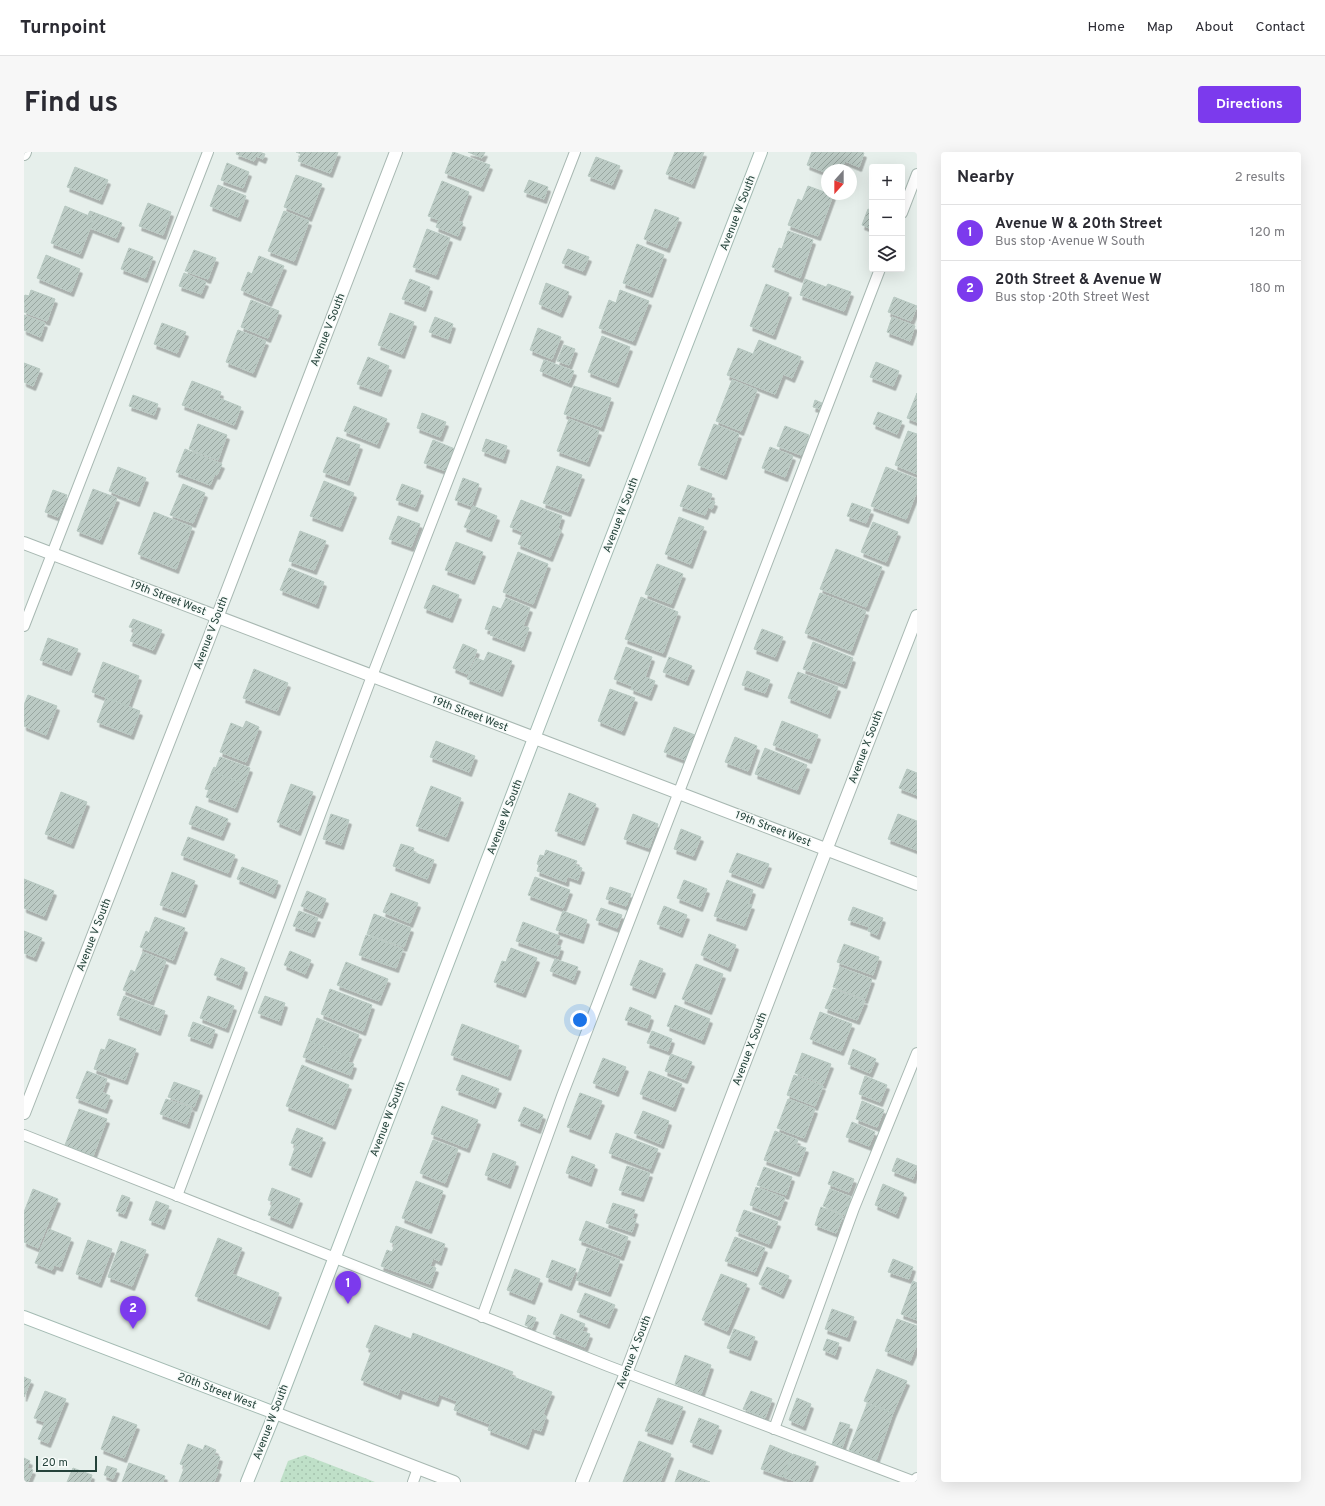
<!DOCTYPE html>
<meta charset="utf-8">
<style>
body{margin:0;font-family:Overpass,sans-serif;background:#f7f7f7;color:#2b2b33}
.controls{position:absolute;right:12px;top:12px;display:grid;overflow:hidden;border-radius:4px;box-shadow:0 4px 16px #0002}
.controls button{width:36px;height:36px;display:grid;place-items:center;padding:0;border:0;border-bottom:1px solid #e1e1e2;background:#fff;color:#2b2b33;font:20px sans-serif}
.compass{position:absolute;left:797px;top:12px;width:36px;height:36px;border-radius:50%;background:#fff;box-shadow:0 4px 16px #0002;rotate:201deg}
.scale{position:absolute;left:12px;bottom:10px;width:61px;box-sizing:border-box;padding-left:4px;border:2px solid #24423a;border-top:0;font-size:11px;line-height:14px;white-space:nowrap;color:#24423a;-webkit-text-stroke:3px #f7fbf9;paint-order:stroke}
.you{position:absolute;left:556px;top:868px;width:14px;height:14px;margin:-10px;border:3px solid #fff;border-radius:50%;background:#1a73e8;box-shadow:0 0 0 6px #1a73e833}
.badge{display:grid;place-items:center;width:26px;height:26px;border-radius:50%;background:#7c3aed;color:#fff;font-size:13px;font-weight:700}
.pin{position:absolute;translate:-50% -33px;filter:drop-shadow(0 1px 2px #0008)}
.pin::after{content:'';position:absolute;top:21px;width:14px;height:12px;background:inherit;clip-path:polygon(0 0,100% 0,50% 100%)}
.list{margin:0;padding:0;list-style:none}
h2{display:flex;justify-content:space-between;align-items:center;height:52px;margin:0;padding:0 16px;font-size:17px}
h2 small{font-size:13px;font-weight:400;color:#7c7c81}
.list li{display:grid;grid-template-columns:26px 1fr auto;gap:12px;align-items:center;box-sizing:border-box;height:56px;padding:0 16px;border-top:1px solid #e1e1e2}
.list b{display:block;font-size:15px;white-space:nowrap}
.list p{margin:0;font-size:13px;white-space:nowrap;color:#7c7c81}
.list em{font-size:13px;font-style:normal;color:#7c7c81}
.icon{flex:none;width:22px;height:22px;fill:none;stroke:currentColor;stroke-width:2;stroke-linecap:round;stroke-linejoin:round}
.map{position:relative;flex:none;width:893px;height:1330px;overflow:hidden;border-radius:4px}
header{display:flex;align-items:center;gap:24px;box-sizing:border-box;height:56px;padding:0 20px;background:#fff;border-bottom:1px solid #e1e1e2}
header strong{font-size:19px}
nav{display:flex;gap:22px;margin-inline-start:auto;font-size:14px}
.intro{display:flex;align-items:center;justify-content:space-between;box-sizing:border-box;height:96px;padding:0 24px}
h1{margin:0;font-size:28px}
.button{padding:10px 18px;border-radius:4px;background:#7c3aed;color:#fff;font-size:14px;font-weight:700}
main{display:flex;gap:24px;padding:0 24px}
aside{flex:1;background:#fff;border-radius:4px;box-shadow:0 4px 16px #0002}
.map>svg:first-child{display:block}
</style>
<header>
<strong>Turnpoint</strong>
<nav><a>Home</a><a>Map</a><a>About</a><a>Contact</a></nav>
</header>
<div class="intro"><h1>Find us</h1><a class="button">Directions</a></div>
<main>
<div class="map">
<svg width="893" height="1330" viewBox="0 0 893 1330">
<defs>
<pattern id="green-dots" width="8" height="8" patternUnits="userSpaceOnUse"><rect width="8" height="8" fill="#bfe0c8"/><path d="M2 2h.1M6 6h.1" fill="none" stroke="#a4c1ad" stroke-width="1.8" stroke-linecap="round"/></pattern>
<pattern id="building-hatch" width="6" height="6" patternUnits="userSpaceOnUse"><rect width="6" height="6" fill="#bbcac4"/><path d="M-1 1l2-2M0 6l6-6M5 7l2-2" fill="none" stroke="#98a6a0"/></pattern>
<filter id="shadow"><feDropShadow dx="2.5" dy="4.5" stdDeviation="0" flood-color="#0004"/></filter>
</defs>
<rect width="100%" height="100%" fill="#e6efeb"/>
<path fill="url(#green-dots)" d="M281 1303 351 1330H256L264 1309Z"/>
<g fill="url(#building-hatch)" stroke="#b8c9c2" filter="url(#shadow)">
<path d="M213 0H235L241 2 239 7 232 4 230 9 212 2Z"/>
<path d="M272 0H314L306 21 274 9 277 2Z"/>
<path d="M429 0 466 13 457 35 421 21Z"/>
<path d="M444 0H461L458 6Z"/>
<path d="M651 0H680L668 32 642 22Z"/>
<path d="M788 0H837L840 1 835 15 821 9 817 18H803V21L783 13Z"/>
<path d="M572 5 596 14 588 33 564 24Z"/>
<path d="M203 11 225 20 219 36 197 28Z"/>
<path d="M51 15 84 28 76 48 43 35Z"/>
<path d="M272 23 298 32 285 65 260 55Z"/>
<path d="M505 28 524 35 520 47 500 40Z"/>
<path d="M418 29 445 40 434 69 439 71 434 84 412 75 415 68 404 64Z"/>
<path d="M194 33 222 44 214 65 186 54Z"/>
<path d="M784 34 803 41V42L809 43 794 84 764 73 774 47 778 49Z"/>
<path d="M124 51 147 60 139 83 115 74Z"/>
<path d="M41 54 70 66 56 102 27 91Z"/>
<path d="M631 57 655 66 643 96 620 87Z"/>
<path d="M844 57 848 59V77L838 73Z"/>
<path d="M66 59 98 71 92 86 66 76 70 66 64 63Z"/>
<path d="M260 59 285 69 270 109 244 99Z"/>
<path d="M403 77 426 86 412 123 389 115Z"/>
<path d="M764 79 789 88 776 126 748 115 755 96 758 97Z"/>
<path d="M613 92 640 103 626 141 599 131Z"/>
<path d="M105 96 129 105 121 126 97 117Z"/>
<path d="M544 97 565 105 559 119 538 111Z"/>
<path d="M170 98 192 106 184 127 161 119Z"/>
<path d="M22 103 56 117 47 140 13 126Z"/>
<path d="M235 104 260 114 245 150 217 138 224 120 228 122Z"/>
<path d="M160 121 182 130 177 142 155 134Z"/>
<path d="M386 127 406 135 399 155 378 147Z"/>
<path d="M781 127 802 135 804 132 827 140 820 159 776 143Z"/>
<path d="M522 131 545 140 536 161 515 152Z"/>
<path d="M742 132 765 141 749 183 726 174Z"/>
<path d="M7 138 31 147 23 169 0 160 1 151H0V145L1 143 5 144Z"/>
<path d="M596 138 625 149 609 189 575 176 585 148 592 151Z"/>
<path d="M870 145 893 154 887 169 864 160Z"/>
<path d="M227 148 255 159 244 186 217 175Z"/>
<path d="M366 161 390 170 378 202 354 193Z"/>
<path d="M0 163 21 171 16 185 0 178Z"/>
<path d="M411 165 429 172 424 187 405 180Z"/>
<path d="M868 165 891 174 886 189 863 180Z"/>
<path d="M138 171 162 180 153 201 130 192Z"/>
<path d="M514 176 537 185 528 207 506 198Z"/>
<path d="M214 178 242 189 229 221 202 210Z"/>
<path d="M578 184 606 195 592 231 564 220Z"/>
<path d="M735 188 777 205 768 226 759 222 751 242 703 223 714 196 729 202Z"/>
<path d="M540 193 551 197 545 213 533 209Z"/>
<path d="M344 205 365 214 355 240 333 232Z"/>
<path d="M520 208 550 219 545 231 516 219Z"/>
<path d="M852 210 875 219 869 234 846 225Z"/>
<path d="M0 211 16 217 9 234 0 230Z"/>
<path d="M708 228 733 238 717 279 692 269Z"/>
<path d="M168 229 197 240 195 246 217 255 210 273 158 253Z"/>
<path d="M550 234 587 246 577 275 540 262Z"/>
<path d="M893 241V270L883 266Z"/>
<path d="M109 243 134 252 130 263 105 254Z"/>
<path d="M791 248 798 251 796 257 789 255Z"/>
<path d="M330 254 363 267 353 292 320 279Z"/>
<path d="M854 260 878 269 873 282 849 272Z"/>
<path d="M398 261 422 270 416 285 393 276Z"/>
<path d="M545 267 575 279 563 310 533 299Z"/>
<path d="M174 272 203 283 194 308 165 297Z"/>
<path d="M690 272 715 282 700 323 674 313Z"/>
<path d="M761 274 785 283 777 303 753 294Z"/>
<path d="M884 279 893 282V322L871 313Z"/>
<path d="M313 285 336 293 323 329 299 320Z"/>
<path d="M462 287 483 294 479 307 458 299Z"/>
<path d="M409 288 431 297 422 319 400 311Z"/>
<path d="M746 295 769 304 761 325 738 316Z"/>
<path d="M161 297 198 312 193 323 191 322 186 333 152 320Z"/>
<path d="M533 314 558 323 544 360 519 351Z"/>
<path d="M94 315 122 326 113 350 85 339Z"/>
<path d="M862 315 893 327V339L882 367 847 354Z"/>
<path d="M439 326 455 332 447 354 431 348Z"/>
<path d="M300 329 330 341 316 375 286 364Z"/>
<path d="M159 332 181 341 169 371 146 363Z"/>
<path d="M378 332 397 339 391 355 372 348Z"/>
<path d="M664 333 688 342 686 348 691 350 688 357 684 355 681 363 656 354Z"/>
<path d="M69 337 93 346 76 388 53 379Z"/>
<path d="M29 338 43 343 34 365 21 360Z"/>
<path d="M497 348 538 364 534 376 537 378 526 405 494 392 499 380 486 375Z"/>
<path d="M828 351 847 358 842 371 823 364Z"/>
<path d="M449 354 473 364 465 385 440 375Z"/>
<path d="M130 360 168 375 152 417 114 402Z"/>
<path d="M374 364 396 372 387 395 365 387Z"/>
<path d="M655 365 680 375 666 412 641 402Z"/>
<path d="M849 370 874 380 862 410 837 400Z"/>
<path d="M276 379 302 389 290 418 265 409Z"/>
<path d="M432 390 459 400 448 428 421 418Z"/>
<path d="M812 397 858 415 842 455 796 437Z"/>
<path d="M494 400 524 412 509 452 479 440Z"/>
<path d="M633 412 659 422 647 452 621 442Z"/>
<path d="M265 416 300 430 292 452 256 438Z"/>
<path d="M409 433 435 443 426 466 400 456Z"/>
<path d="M796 441 842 459 827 499 781 481Z"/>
<path d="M617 445 654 460 639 501 601 487Z"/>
<path d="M482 446 506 456 499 474 505 476 498 495 466 483 468 479 461 477 469 454 477 457Z"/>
<path d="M109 467 138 478 129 498 106 489 111 477 105 475Z"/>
<path d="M738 477 759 485 751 505 730 497Z"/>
<path d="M24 486 54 497 45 519 16 508Z"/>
<path d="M789 490 829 506 820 532 779 517Z"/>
<path d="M439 492 453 498 443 522 429 516Z"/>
<path d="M602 495 628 505 621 525 631 529 625 544 607 537 608 534 590 527Z"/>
<path d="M464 500 488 509 476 540 443 527 452 506 460 509Z"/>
<path d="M645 505 668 514 662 529 639 520Z"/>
<path d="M79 510 115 524 104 554 68 540Z"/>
<path d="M230 517 264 531 253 559 219 546Z"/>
<path d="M723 519 746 528 741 541 718 533Z"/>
<path d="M774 520 814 535 804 562 764 546Z"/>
<path d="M586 537 611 546 598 579 574 569Z"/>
<path d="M4 543 33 554 22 583 0 574V553Z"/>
<path d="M82 546 116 559 107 583 73 570Z"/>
<path d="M222 569 235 575 222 610 196 600 207 571 219 576Z"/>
<path d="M758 569 794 583 785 607 749 593Z"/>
<path d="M650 575 671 583 661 608 640 600Z"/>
<path d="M711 585 733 594 724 619 701 610Z"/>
<path d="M412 589 451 604 445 620 406 605Z"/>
<path d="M741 596 783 613 773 638 731 622Z"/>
<path d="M196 605 226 616 220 632 188 619 190 615 192 616Z"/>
<path d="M883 617 893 621V643L875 636Z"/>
<path d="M188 619 220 632 211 656 182 645 185 638 181 637Z"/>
<path d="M267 632 289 640 274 679 253 670Z"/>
<path d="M407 634 437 646 422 685 392 674Z"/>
<path d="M37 640 63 650 47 692 21 682Z"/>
<path d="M545 641 572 652 558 689 531 679Z"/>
<path d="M172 654 204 667 197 684 165 672Z"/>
<path d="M307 662 325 668 317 693 299 687Z"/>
<path d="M609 662 634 672 625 696 600 687Z"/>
<path d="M874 662 893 669V698L864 687Z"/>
<path d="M657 677 677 685 669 704 650 697Z"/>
<path d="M164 685 211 703 204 721 157 703Z"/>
<path d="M377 692 390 696 389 700 410 708 403 727 369 714Z"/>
<path d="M522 698 553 709 551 713 558 716 554 728 543 724 542 730 513 719 515 713 513 712 516 703 520 704Z"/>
<path d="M713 701 745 712 737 732 705 720Z"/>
<path d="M218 715 254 729 249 742 213 727Z"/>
<path d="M148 720 171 729 159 761 136 753Z"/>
<path d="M511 725 546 738 539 756 504 743Z"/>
<path d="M0 727 30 739 20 764 0 756Z"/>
<path d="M660 728 683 737 676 755 653 746Z"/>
<path d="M703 728 729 738 724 752 728 753 720 774 690 764Z"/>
<path d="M586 735 607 742 602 754 582 747Z"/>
<path d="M283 739 302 747 296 762 277 754Z"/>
<path d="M367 741 394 751 386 771 359 760Z"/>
<path d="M640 754 663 763 656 781 633 772Z"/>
<path d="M829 755 859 766 853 783 844 779 845 775 824 768Z"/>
<path d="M577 756 598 763 593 776 572 768Z"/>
<path d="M275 759 294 766 288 781 269 774Z"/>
<path d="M539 759 563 768 557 787 532 778Z"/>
<path d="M350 762 387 776 380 795 343 782Z"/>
<path d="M131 765 161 776 149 808 116 795 122 779 125 781Z"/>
<path d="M499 770 536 784 532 793 537 795 534 804 492 789Z"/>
<path d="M0 779 18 786 10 805 0 801Z"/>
<path d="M685 782 712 793 704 815 677 803Z"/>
<path d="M342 783 379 797 372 816 335 803Z"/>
<path d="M820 792 855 805 849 823 813 810Z"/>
<path d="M487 796 513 806 499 841 470 830 478 809 482 810Z"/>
<path d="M266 799 287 808 281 822 260 813Z"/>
<path d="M119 800 142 809 127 849 99 838 107 818 111 820Z"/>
<path d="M197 806 221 816 215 833 190 823Z"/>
<path d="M531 807 554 815 549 828 526 819Z"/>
<path d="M616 808 639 817 629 842 606 833Z"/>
<path d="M322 810 364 827 355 849 313 833Z"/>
<path d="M672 812 699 822 685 858 658 847Z"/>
<path d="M816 815 848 827 841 847 809 835Z"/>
<path d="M306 837 348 853 339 879 297 862Z"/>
<path d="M809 837 841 849 833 868 801 856Z"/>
<path d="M100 844 141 859 134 879 93 863Z"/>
<path d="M184 844 210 854 202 876 176 866Z"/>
<path d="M241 844 261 851 255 869 234 861Z"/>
<path d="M651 853 686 867 678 888 643 874Z"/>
<path d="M606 855 627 864 623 876 601 868Z"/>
<path d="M796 860 828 872 817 899 786 887Z"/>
<path d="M293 866 335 883 326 905 285 889Z"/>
<path d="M169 870 191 878 186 892 164 884Z"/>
<path d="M438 872 495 894 484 924 427 903Z"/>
<path d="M628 879 648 887 644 899 623 891Z"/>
<path d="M85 887 112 897 101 928 70 917 77 897 81 898Z"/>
<path d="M285 889 326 905 324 910 330 912 326 923 279 905Z"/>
<path d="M829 897 852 907 846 921 824 912Z"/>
<path d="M778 901 807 912 799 932 771 921Z"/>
<path d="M647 902 668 910 661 927 641 919Z"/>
<path d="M579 906 602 915 592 940 569 931Z"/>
<path d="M278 913 325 933 309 973 262 954Z"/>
<path d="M63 919 83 927 78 940 86 944 81 957 52 946Z"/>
<path d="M625 919 658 932 649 955 616 942Z"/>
<path d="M438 923 475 937 469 952 432 938Z"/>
<path d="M770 923 799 934 791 954 763 943Z"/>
<path d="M841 924 863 933 856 950 835 942Z"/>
<path d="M150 930 176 939 170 955 144 945Z"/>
<path d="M556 941 578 949 564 983 543 975Z"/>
<path d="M142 947 168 956 163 972 136 962Z"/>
<path d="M764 947 791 957 780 986 753 976Z"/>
<path d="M838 949 860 958 853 975 832 967Z"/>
<path d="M418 954 454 968 443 996 407 982Z"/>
<path d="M500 955 519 963 514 977 494 969Z"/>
<path d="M55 957 83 967 69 1004 41 993Z"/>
<path d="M619 959 645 969 637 992 610 981Z"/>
<path d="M828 970 851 980 845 994 822 985Z"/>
<path d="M273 976 299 986 285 1021 265 1013 272 993 267 991Z"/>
<path d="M751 979 774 988 772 993 782 996 773 1020 740 1008Z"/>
<path d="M592 981 634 997 626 1017 585 1001Z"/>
<path d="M409 988 434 997 421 1031 396 1021Z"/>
<path d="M469 1001 492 1010 484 1032 461 1023Z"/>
<path d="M548 1004 571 1013 565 1030 542 1021Z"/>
<path d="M873 1006 893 1014 889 1027 868 1019Z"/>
<path d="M603 1014 626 1021 617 1045 595 1038Z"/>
<path d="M740 1015 768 1025 762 1043 733 1033Z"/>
<path d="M809 1019 830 1027 825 1040 804 1032Z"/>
<path d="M392 1029 419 1039 405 1077 378 1066Z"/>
<path d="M859 1032 880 1041 872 1062 851 1053Z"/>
<path d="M732 1035 761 1046 754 1064 726 1053Z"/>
<path d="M248 1036 276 1047 266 1072 244 1063 249 1050 244 1048Z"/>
<path d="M9 1037 34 1047 14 1096 0 1090V1060Z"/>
<path d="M806 1037 827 1045 821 1063 799 1054Z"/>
<path d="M98 1043 106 1046 100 1062 92 1059Z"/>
<path d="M132 1049 145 1054 138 1073 125 1068Z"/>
<path d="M589 1051 611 1058 608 1066 612 1068 608 1080 582 1071Z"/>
<path d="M797 1055 819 1064 812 1081 791 1073Z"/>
<path d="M720 1058 754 1070 745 1092 712 1079Z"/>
<path d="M562 1069 604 1085 597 1104 555 1088Z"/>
<path d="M372 1074 421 1092 415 1109 409 1106 406 1114 412 1116 406 1132 357 1114 363 1098 368 1100 371 1092 366 1090Z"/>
<path d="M25 1077 47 1086 36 1115 30 1113 28 1118 11 1111Z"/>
<path d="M711 1085 741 1096 731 1120 701 1109Z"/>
<path d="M194 1086 218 1096 208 1122 255 1141 243 1173 171 1144Z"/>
<path d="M64 1088 88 1097 75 1131 52 1122Z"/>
<path d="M97 1089 122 1098 108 1134 84 1125Z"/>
<path d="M563 1096 596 1108 584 1140 552 1128Z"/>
<path d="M869 1107 889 1115 885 1127 864 1120Z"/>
<path d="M528 1108 552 1117 545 1134 522 1125Z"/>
<path d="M743 1115 765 1124 757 1142 735 1132Z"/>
<path d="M491 1117 516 1127 508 1148 483 1138Z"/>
<path d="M697 1122 723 1132 703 1179 678 1168Z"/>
<path d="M889 1129 893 1131V1168L877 1162Z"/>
<path d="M561 1141 591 1153 583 1172 553 1160Z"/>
<path d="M808 1157 830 1165 823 1185 801 1177Z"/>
<path d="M537 1162 561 1172 558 1179 566 1182 561 1195 529 1182Z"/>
<path d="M504 1163 512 1166 508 1176 501 1173Z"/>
<path d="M873 1167 893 1174V1192L886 1209 861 1199Z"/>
<path d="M351 1173 387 1187 389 1181 489 1220 487 1224 528 1240 519 1262 522 1264 517 1279 508 1276 502 1293 464 1278 466 1272 430 1258 433 1249 415 1242 412 1250 376 1237 374 1243 337 1228 348 1198 342 1195Z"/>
<path d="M710 1177 731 1185 724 1204 703 1196Z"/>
<path d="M803 1187 815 1191 811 1203 799 1198Z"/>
<path d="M661 1203 687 1213 677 1242 651 1232Z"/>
<path d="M853 1217 883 1229 869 1261 840 1249Z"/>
<path d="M0 1225 7 1228 0 1245Z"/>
<path d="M21 1239 42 1247 24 1291 14 1287 21 1270 10 1266Z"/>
<path d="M727 1239 748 1247 741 1266 719 1257Z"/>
<path d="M634 1246 659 1255 646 1288 621 1279Z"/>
<path d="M773 1246 787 1252 779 1274 765 1268Z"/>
<path d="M843 1252 869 1261 852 1308 825 1298Z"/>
<path d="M89 1264 113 1273 100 1306 77 1297Z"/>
<path d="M675 1266 695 1274 686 1298 666 1290Z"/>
<path d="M816 1270 826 1273 818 1296 808 1292Z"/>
<path d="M615 1289 647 1302 636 1330H599Z"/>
<path d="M164 1292 179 1298 181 1293 192 1298 190 1303 196 1305 192 1317 195 1318 190 1330H155L161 1314 156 1312Z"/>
<path d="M746 1293 768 1302 759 1325 737 1317Z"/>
<path d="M769 1302 792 1310 784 1330H773L760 1325Z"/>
<path d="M0 1306 6 1309 3 1316 9 1318 4 1330H0Z"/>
<path d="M105 1311 141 1324 139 1330H98Z"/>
<path d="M83 1314 93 1317 89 1327 80 1323Z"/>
<path d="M49 1316 68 1323 66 1330H43Z"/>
<path d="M655 1318 686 1330H651Z"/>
</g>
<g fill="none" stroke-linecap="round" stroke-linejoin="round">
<g stroke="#a8b8b2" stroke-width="12">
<g id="lane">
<path d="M878 61 893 22"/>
<path d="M0 474 184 0"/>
<path d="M0 983 584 1214 891 1330"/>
<path d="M153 1044 348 524 551 0"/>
<path d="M458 1165 538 944 856 117"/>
<path d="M750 1277 830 1056 893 901"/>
<path d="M389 1330 394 1316"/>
</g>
</g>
<g stroke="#a8b8b2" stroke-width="14">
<g id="street">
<path d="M0 2 1 0"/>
<path d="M0 391 893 732"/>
<path d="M0 961 184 489 372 0"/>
<path d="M251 1261 430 1330"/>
<path d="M558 1330 602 1221 792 724 893 464"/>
<path d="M892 1330 893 1327"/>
</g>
</g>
<g stroke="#a4bbb3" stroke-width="14">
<g id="secondary">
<path d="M0 1165 251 1261"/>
<path d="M223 1330 251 1261 519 563 737 0"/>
</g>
</g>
<use href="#lane" stroke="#fff" stroke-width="10"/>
<use href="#street" stroke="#fff" stroke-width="12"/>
<use href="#secondary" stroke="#fff" stroke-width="12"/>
</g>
<g text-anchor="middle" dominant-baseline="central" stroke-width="3" stroke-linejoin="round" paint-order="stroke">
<g font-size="11" fill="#24423a" stroke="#f7fbf9">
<text transform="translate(714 61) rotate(-69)">Avenue W South</text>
<text transform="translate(304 178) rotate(-69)">Avenue V South</text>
<text transform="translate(597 363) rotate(-69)">Avenue W South</text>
<text transform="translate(144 446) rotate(21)">19th Street West</text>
<text transform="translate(187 481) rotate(-69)">Avenue V South</text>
<text transform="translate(446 562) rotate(21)">19th Street West</text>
<text transform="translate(842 595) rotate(-69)">Avenue X South</text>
<text transform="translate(481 665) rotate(-69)">Avenue W South</text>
<text transform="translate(749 677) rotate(21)">19th Street West</text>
<text transform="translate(70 783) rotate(-69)">Avenue V South</text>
<text transform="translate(726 897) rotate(-69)">Avenue X South</text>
<text transform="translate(364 967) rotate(-69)">Avenue W South</text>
<text transform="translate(610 1200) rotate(-69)">Avenue X South</text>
<text transform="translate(193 1239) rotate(21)">20th Street West</text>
<text transform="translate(247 1270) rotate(-69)">Avenue W South</text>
</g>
</g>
</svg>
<div class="controls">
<button>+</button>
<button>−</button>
<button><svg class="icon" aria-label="layers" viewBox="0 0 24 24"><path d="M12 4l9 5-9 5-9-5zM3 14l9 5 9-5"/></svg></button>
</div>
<svg class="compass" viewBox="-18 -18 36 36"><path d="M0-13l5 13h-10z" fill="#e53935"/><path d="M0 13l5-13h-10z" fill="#7c7c81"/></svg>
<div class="scale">20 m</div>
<div class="you"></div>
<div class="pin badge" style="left:324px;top:1152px">1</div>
<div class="pin badge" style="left:109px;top:1177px">2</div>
</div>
<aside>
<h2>Nearby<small>2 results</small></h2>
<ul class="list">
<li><span class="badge">1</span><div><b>Avenue W &amp; 20th Street</b><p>Bus stop · Avenue W South</p></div><em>120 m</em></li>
<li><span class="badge">2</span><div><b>20th Street &amp; Avenue W</b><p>Bus stop · 20th Street West</p></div><em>180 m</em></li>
</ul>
</aside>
</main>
